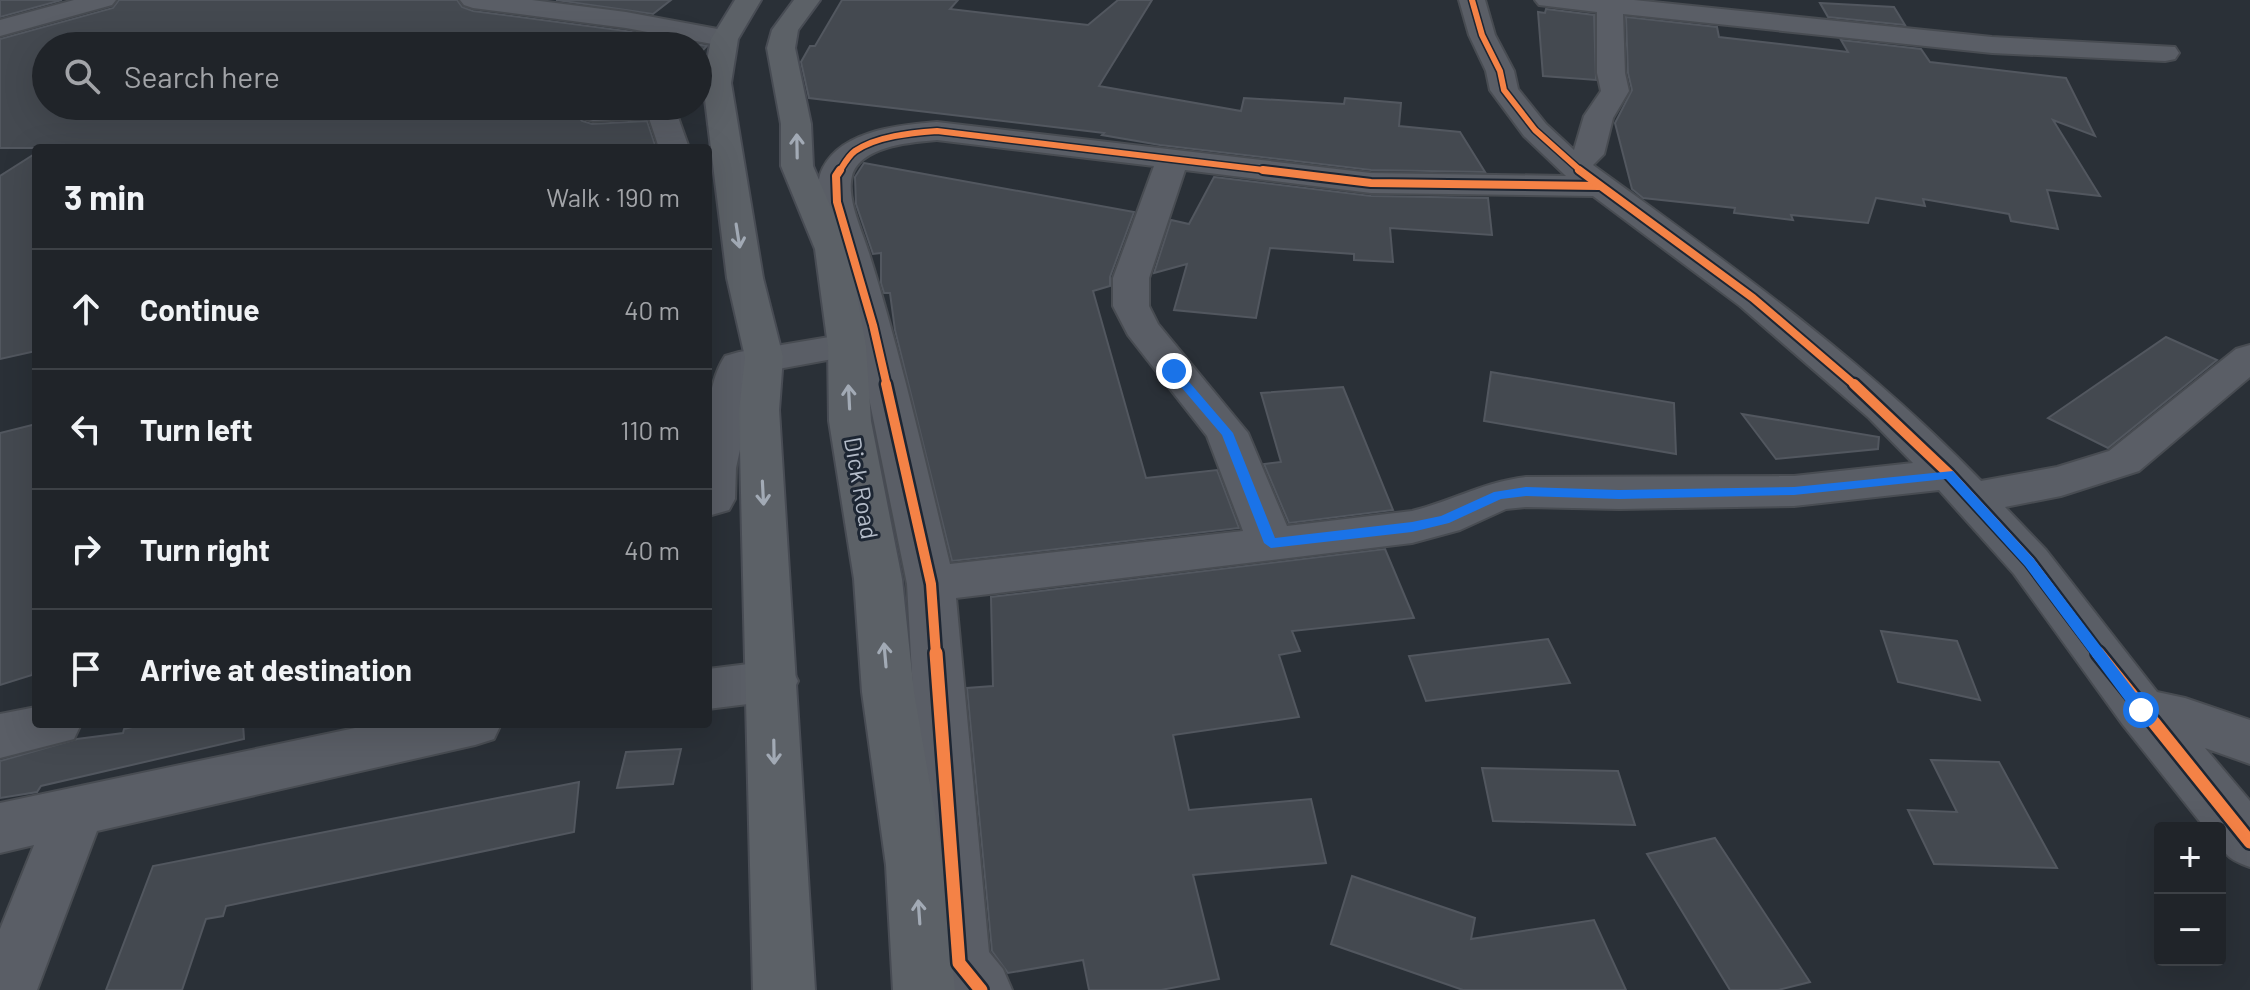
<!DOCTYPE html>
<meta charset="utf-8">
<style>
body{margin:0;font-family:Barlow,sans-serif;background:#2d3035;color:#f1f3f6}
.controls{position:absolute;right:24px;bottom:24px;display:grid;overflow:hidden;border-radius:8px;box-shadow:0 8px 32px #0002}
.controls button{width:72px;height:72px;display:grid;place-items:center;padding:0;border:0;border-bottom:2px solid #3d4146;background:#202429;color:#f1f3f6;font:40px sans-serif}
.stop{position:absolute;width:24px;height:24px;margin:-18px;border:6px solid #1a73e8;border-radius:50%;background:#fff}
.stop.end{background:#1a73e8;border-color:#fff;box-shadow:0 2px 8px #0008}
.list{margin:0;padding:0;list-style:none}
h2{display:flex;justify-content:space-between;align-items:center;height:104px;margin:0;padding:0 32px;font-size:34px}
h2 small{font-size:26px;font-weight:400;color:#a2a4a8}
.list li{display:grid;grid-template-columns:52px 1fr auto;gap:24px;align-items:center;box-sizing:border-box;height:120px;padding:0 32px;border-top:2px solid #3d4146}
.list b{display:block;font-size:30px;white-space:nowrap}
.list em{font-size:26px;font-style:normal;color:#a2a4a8}
.icon{flex:none;width:44px;height:44px;fill:none;stroke:currentColor;stroke-width:2;stroke-linecap:round;stroke-linejoin:round}
.map{position:relative;flex:none;width:2250px;height:990px;overflow:hidden}
.search{position:absolute;background:#202429;box-shadow:0 8px 32px #0002;left:32px;top:32px;width:680px;height:88px;display:flex;align-items:center;gap:20px;box-sizing:border-box;padding:0 28px;border-radius:44px;color:#a2a4a8;font-size:30px}
.panel{position:absolute;background:#202429;box-shadow:0 8px 32px #0002;left:32px;top:144px;width:680px;height:584px;border-radius:8px}
.map>svg:first-child{display:block}
</style>
<div class="map">
<svg width="2250" height="990" viewBox="0 0 2250 990">
<rect width="100%" height="100%" fill="#2a3037"/>
<g fill="#444950" stroke="#52575f" stroke-width="2">
<path d="M0 0H62L0 17Z"/>
<path d="M119 0H457L462 7 473 11 626 31 707 46 698 55V46H46V106H578L576 114 582 121 592 124 647 121 656 148H0V39L113 8Z"/>
<path d="M556 0H671L653 14Z"/>
<path d="M842 0H958L950 9 1088 25 1118 0H1152L1099 86 1241 111 1244 98 1344 104 1345 98 1401 103 1399 126 1460 132 1485 172 1371 170 1160 145 1102 135 1104 133 809 98 801 62 810 46H815Z"/>
<path d="M1820 3 1894 7 1905 25 1828 17Z"/>
<path d="M1546 9 1594 15 1596 80 1543 76 1538 12 1545 13Z"/>
<path d="M1626 17 1717 27 1719 37 1848 52 1841 40 1921 49 1930 62 2066 78 2095 136 2053 120 2100 196 2047 190 2058 229 2011 221 2009 214 1923 199 1925 206 1876 198 1868 223 1791 215 1793 220 1734 213 1735 208 1643 198 1632 189 1615 123 1632 90 1628 73Z"/>
<path d="M36 153V351L0 359V176Z"/>
<path d="M864 163 1134 212 1110 277V286L1093 291 1146 478 1217 470 1239 528 952 561 895 330 890 293H884L881 283V253L873 254 856 204 855 177Z"/>
<path d="M1214 177 1371 196 1488 198 1492 235 1390 228 1393 262 1354 260V254L1270 248 1256 318 1174 310 1187 264 1154 273 1171 220 1189 224Z"/>
<path d="M2166 337 2217 360 2108 448 2048 418Z"/>
<path d="M1491 372 1674 403 1676 454 1484 421Z"/>
<path d="M1343 387 1393 510 1289 523 1264 464 1281 462 1261 393Z"/>
<path d="M1742 414 1879 437 1878 449 1776 459Z"/>
<path d="M36 424V655L32 675 0 685V433Z"/>
<path d="M1385 549 1414 618 1292 631 1300 651 1279 655 1299 717 1173 735 1189 810 1311 799 1326 863 1193 875 1219 979 1161 990H1089L1083 960 1008 973 992 951 967 688 993 686 991 597Z"/>
<path d="M1881 631 1957 641 1980 700 1898 682Z"/>
<path d="M1548 639 1570 683 1426 701 1409 656Z"/>
<path d="M145 724H243L244 739 41 786 37 792 0 798V761L77 739 123 733 124 729Z"/>
<path d="M681 749 673 784 617 788 626 752Z"/>
<path d="M1931 760 1999 762 2057 868 1934 864 1908 810 1957 812Z"/>
<path d="M1482 768 1618 771 1635 825 1493 821Z"/>
<path d="M579 782 574 832 226 906 223 916 206 919 182 990H106L153 866Z"/>
<path d="M1715 838 1810 982 1778 990H1730L1647 854Z"/>
<path d="M1352 876 1475 918 1471 939 1594 920 1626 990H1463L1331 944Z"/>
</g>
<g fill="none" stroke-linecap="round" stroke-linejoin="round">
<g stroke="#484c52" stroke-width="4">
<g id="minor">
<path d="M74 0H116L112 5 0 36V20Z"/>
<path d="M460 0H532L626 12 723 30 732 32 736 38 732 44 723 46 626 28 473 8 464 5Z"/>
<path d="M1459 0H1485L1495 35 1514 71 1518 89 1546 124 1574 150 1584 116 1601 91 1597 73V12L1539 5 1535 0H1634L1992 37 2175 47 2179 53 2175 59 2165 61 1992 53 1623 14 1625 73 1629 91 1613 118 1604 154 1593 165C1728 263 1865 360 1981 481L2057 467 2109 451 2236 349 2250 345V377L2139 471 2061 496 2005 507 2046 550 2157 692 2185 698 2250 720V764L2205 748 2250 801V867C2227 859 2220 853 2220 828H2205L2123 725 2014 574 1939 490 1794 506 1619 509 1526 507 1506 509 1460 530 1412 543 956 598 989 952 1003 969 1012 990H942L928 963 907 584 860 354 757 373 736 468 735 499 729 510 708 516C708 470 699 395 725 356L739 352 847 334 857 337C850 304 811 201 820 175 835 131 898 125 937 122L1371 173 1566 176 1524 136 1490 90 1486 71 1469 35ZM937 140 1154 166 1113 278V306L1128 335 1207 436 1243 531 950 564C925 460 901 355 869 253 863 232 846 199 852 176 860 146 912 142 937 140ZM1185 170 1371 193 1593 196 1740 306 1869 418 1913 463 1794 476 1526 477C1483 482 1453 501 1412 511L1287 526 1248 433 1158 324 1149 306V278Z"/>
<path d="M582 106H674L689 148H659L649 118 593 121 583 118 578 112Z"/>
<path d="M773 661 791 667 798 681 791 695 773 701 708 709V669Z"/>
<path d="M36 707V724H81L74 739 0 758V714Z"/>
<path d="M374 724H501L494 739 475 745 97 831 37 990H0V929L34 845 0 853V803Z"/>
</g>
</g>
<g stroke="#484c54" stroke-width="4">
<g id="major">
<path d="M735 0H761L738 39 731 83 763 278 783 357 779 410 815 990H753L739 410 745 357 727 278 703 83 711 39Z"/>
<path d="M794 0H820L798 30 795 48 811 124 813 166 849 249 866 346 871 421 902 579 914 692 944 865 955 990H893L886 865 862 692 854 579 829 421 828 346 815 249 781 166V124L767 48 772 30Z"/>
</g>
</g>
<use href="#minor" fill="#5a5e66" fill-rule="evenodd"/>
<use href="#major" fill="#5c6167" fill-rule="evenodd"/>
<g stroke="#1d2633" stroke-width="9">
<g id="cycleway-far3">
<path d="M1472 0 1482 35 1500 71 1504 90 1535 130 1582 172"/>
<path d="M839 172C843 166 848 156 855 151 877 136 911 133 937 131L1280 172"/>
</g>
</g>
<g stroke="#1d2633" stroke-width="12">
<g id="cycleway-far2">
<path d="M840 170 836 176 837 202 873 325 887 386"/>
<path d="M1263 170 1371 183 1599 186"/>
<path d="M1579 170 1753 298 1856 386"/>
</g>
</g>
<g stroke="#1d2633" stroke-width="15">
<g id="cycleway-far1">
<path d="M886 384 931 584 936 655"/>
<path d="M1854 384 1949 474 2030 562 2100 655"/>
</g>
</g>
<g stroke="#1d2633" stroke-width="18">
<g id="cycleway">
<path d="M936 653 959 963 981 990"/>
<path d="M2098 653 2250 842"/>
</g>
</g>
<use href="#cycleway-far3" stroke="#f48246" stroke-width="6"/>
<use href="#cycleway-far2" stroke="#f48246" stroke-width="8"/>
<use href="#cycleway-far1" stroke="#f48246" stroke-width="10"/>
<use href="#cycleway" stroke="#f48246" stroke-width="13"/>
</g>
<defs><path id="oneway-shaft" d="M-6 0H5M1.5-3L5.5 0L1.5 3" fill="none" stroke-width="1.6" stroke-linecap="round" stroke-linejoin="round" transform="scale(2)"/></defs>
<g stroke="#a2aab5">
<use href="#oneway-shaft" transform="translate(797 146) rotate(-91)"/>
<use href="#oneway-shaft" transform="translate(738 236) rotate(81)"/>
<use href="#oneway-shaft" transform="translate(849 397) rotate(-93)"/>
<use href="#oneway-shaft" transform="translate(763 493) rotate(87)"/>
<use href="#oneway-shaft" transform="translate(885 655) rotate(-95)"/>
<use href="#oneway-shaft" transform="translate(774 752) rotate(89)"/>
<use href="#oneway-shaft" transform="translate(919 912) rotate(-94)"/>
</g>
<path fill="#1a73e8" d="M1170 369H1178L1233 433 1275 538 1412 522 1441 516 1494 492 1526 487 1619 490 1794 487 1953 471 2034 559 2149 710 2146 715H2136L2025 566 1946 479 1794 495 1619 499 1526 496 1501 499 1449 523 1412 532 1271 548 1264 543 1222 435 1170 374Z"/>
<g text-anchor="middle" dominant-baseline="central" stroke-width="6" stroke-linejoin="round" paint-order="stroke">
<g font-size="24" fill="#b4bcc9" stroke="#1d2633">
<text transform="translate(862 488) rotate(80)">Dick Road</text>
</g>
</g>
</svg>
<div class="controls">
<button>+</button>
<button>−</button>
</div>
<div class="stop" style="left:2141px;top:710px"></div>
<div class="stop end" style="left:1174px;top:371px"></div>
<div class="search"><svg class="icon" aria-label="search" viewBox="0 0 24 24"><circle cx="10" cy="10" r="6"/><path d="M15 15l6 6"/></svg>Search here</div>
<section class="panel">
<h2>3 min<small>Walk · 190 m</small></h2>
<ul class="list">
<li><svg class="icon" aria-label="ahead" viewBox="0 0 24 24"><path d="M12 20V5M6 11l6-6 6 6"/></svg><div><b>Continue</b></div><em>40 m</em></li>
<li><svg class="icon" aria-label="left" viewBox="0 0 24 24"><path d="M17 20v-9H6M10 6l-5 5 5 5"/></svg><div><b>Turn left</b></div><em>110 m</em></li>
<li><svg class="icon" aria-label="right" viewBox="0 0 24 24"><path d="M7 20v-9h11M14 6l5 5-5 5"/></svg><div><b>Turn right</b></div><em>40 m</em></li>
<li><svg class="icon" aria-label="arrive" viewBox="0 0 24 24"><path d="M6 21V4h12l-3 4 3 4H6"/></svg><div><b>Arrive at destination</b></div></li>
</ul>
</section>
</div>
